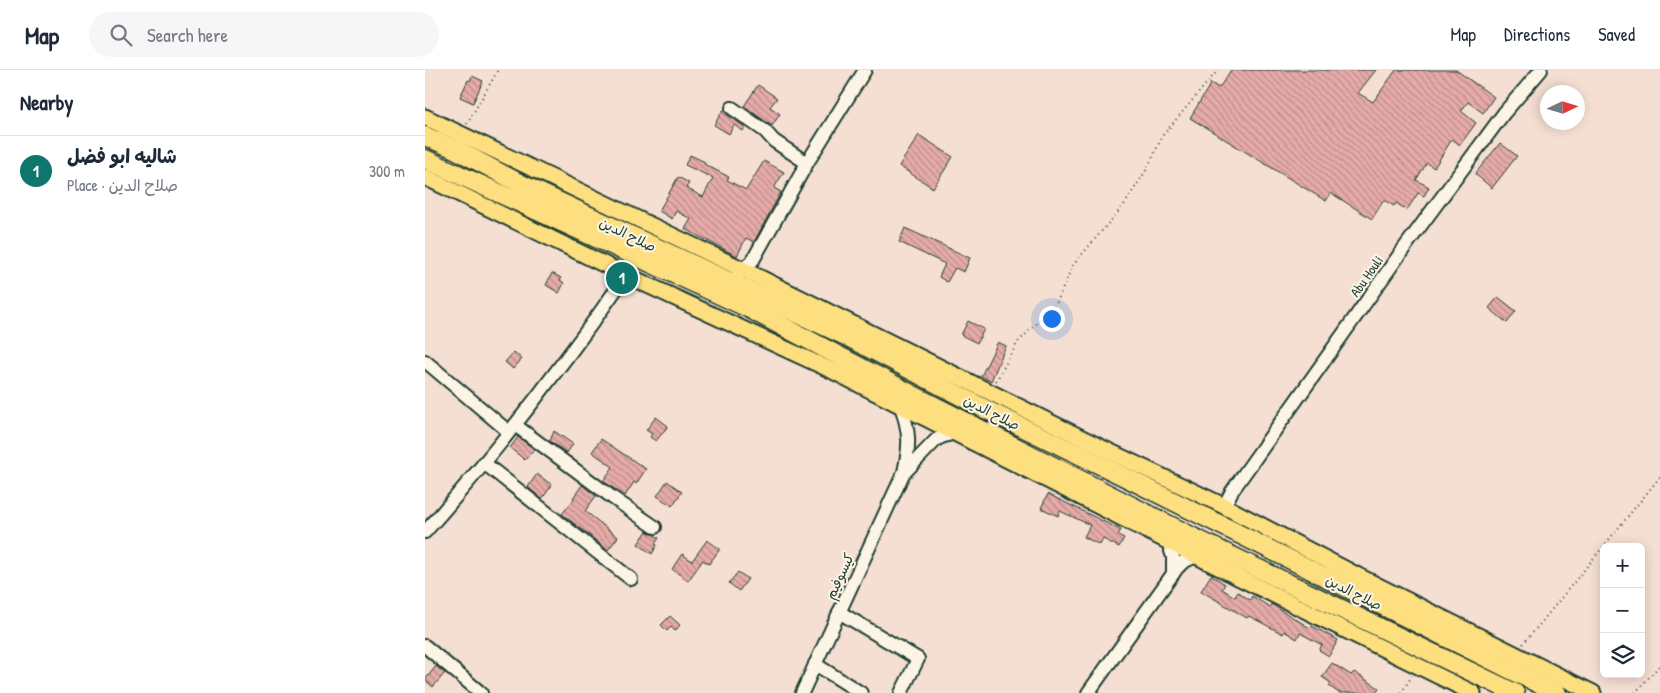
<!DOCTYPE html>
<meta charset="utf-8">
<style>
body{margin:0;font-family:"Patrick Hand","Playpen Sans Arabic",sans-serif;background:#f6f6f7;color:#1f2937}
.controls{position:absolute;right:15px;bottom:15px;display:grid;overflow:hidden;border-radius:8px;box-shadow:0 2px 12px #0003}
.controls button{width:45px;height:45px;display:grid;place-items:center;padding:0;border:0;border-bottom:1px solid #e0e1e3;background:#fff;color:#1f2937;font:25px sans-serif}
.compass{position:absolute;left:1115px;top:15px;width:45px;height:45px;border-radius:50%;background:#fff;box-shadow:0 2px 12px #0003;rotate:86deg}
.you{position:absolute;left:626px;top:248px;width:18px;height:18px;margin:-12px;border:4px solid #fff;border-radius:50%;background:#1a73e8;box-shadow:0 0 0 8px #1a73e833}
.badge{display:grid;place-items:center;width:32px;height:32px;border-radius:50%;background:#0f766e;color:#fff;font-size:16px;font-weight:700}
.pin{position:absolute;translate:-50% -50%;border:2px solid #fff;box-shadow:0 1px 5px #0006}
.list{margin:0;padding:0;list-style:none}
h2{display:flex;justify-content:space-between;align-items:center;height:65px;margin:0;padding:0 20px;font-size:21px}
h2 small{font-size:16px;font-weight:400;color:#747a83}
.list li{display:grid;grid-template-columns:32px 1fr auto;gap:15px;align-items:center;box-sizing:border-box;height:70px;padding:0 20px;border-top:1px solid #e0e1e3}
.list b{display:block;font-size:19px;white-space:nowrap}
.list p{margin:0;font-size:16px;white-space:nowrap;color:#747a83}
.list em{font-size:16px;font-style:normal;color:#747a83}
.icon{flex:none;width:28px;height:28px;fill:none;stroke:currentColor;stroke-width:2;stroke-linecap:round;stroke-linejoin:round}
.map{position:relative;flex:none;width:1235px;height:623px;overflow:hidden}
header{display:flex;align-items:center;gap:30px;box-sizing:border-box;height:70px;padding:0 25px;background:#fff;border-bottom:1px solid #e0e1e3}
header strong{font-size:24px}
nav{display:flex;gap:28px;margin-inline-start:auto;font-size:18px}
.search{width:350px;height:45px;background:#f6f6f7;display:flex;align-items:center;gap:12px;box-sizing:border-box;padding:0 18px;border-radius:28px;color:#747a83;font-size:19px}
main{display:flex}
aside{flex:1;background:#fff}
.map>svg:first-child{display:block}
</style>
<header>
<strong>Map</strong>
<div class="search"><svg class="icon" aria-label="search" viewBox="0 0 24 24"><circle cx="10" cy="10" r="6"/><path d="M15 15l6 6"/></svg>Search here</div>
<nav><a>Map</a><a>Directions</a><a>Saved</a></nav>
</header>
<main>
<aside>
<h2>Nearby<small></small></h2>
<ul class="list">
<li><span class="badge">1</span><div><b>شاليه ابو فضل</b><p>Place · صلاح الدين</p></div><em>300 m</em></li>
</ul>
</aside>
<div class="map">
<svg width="1235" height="623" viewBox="0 0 1235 623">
<defs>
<pattern id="building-back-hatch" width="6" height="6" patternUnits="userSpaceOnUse" patternTransform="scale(1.25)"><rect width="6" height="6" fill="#e6aba8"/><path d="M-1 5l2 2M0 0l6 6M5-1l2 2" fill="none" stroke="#ba8c8a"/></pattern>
</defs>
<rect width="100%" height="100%" fill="#f5dfd3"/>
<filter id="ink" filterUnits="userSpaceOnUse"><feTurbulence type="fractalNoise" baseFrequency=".02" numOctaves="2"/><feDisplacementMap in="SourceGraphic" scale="10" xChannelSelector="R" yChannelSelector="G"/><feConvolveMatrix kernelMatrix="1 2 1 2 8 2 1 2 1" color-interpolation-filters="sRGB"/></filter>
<g filter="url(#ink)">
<g fill="url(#building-back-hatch)" stroke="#1f3d34">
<path d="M806 0H951L933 23 948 32 971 0H1031L1069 27 1058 43 1043 32 1036 41 1051 53 1035 75 1027 69 1009 98 1002 93 991 110 1004 117 999 126 993 123 982 140 971 133 969 136 959 130 947 149 906 123 901 131 765 48 786 13 794 18Z"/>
<path d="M47 6 58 11 48 33 35 27 43 10 45 11Z"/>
<path d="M333 15 352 28 345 37 355 44 347 56 319 36Z"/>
<path d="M298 40 302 45 320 57 318 61 309 55 304 64 289 55Z"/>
<path d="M494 65 528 87 508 118 474 96Z"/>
<path d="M1075 73 1092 86 1067 118 1050 104Z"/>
<path d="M265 85 280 92 279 94 304 107 302 110 321 120 339 91 359 102 349 118 356 122 329 172 321 168 312 186 260 159 266 149 251 141 247 149 234 141 253 107 264 113 261 118 278 127 288 108 260 95Z"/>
<path d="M480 158 545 188 539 202 530 198 522 212 514 207 520 194 474 172Z"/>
<path d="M127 203 136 208 135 210 139 213 134 223 121 215Z"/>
<path d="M1073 227 1091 241 1082 253 1064 238Z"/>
<path d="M543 251 559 259 552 273 536 265Z"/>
<path d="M573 272 581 276 566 311 556 306Z"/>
<path d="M89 282 97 289 88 299 80 292Z"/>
<path d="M231 347 243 356 231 371 225 367 227 364 221 360Z"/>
<path d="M129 361 148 374 142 383 125 371Z"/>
<path d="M93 367 109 379 100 390 85 378Z"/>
<path d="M176 369 221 399 211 414 209 412 200 426 178 411 188 397 167 382Z"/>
<path d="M112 404 127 415 117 429 103 417Z"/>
<path d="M242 411 257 422 247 436 232 426Z"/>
<path d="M157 415 171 426 160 441 193 467 183 480 137 444 149 429 148 428Z"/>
<path d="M623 424 696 460 693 465 699 468 694 477 678 469 675 475 659 467 665 455 635 441 633 446 616 438Z"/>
<path d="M222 461 234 468 230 474 232 475 227 484 213 474Z"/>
<path d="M282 470 295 479 284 494 278 490 263 511 247 499 257 484 267 491Z"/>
<path d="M313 502 323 509 314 521 304 513Z"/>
<path d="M786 505 800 514 797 519 810 527 813 522 825 530 827 526 845 537 846 534 885 558 887 556 913 570 904 586 894 580 897 575 875 563 872 569 859 561 858 564 824 546 822 548 776 521Z"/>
<path d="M245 546 255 555 250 561 246 557 242 561 236 555Z"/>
<path d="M907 593 926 605 929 602 954 618 950 623H914L904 616 906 613 897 607Z"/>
<path d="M11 596 20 603 8 617 0 610Z"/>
</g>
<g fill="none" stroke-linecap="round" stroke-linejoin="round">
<g stroke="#1f3d34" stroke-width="16">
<g id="minor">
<path d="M307 38 340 61 349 71 382 93"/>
<path d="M313 204 328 190 382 93 440 0"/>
<path d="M0 291 84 362"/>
<path d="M90 355 188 428 230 457"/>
<path d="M59 393 206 509"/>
<path d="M481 401 511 370 516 367 529 363"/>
<path d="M799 436 807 421 977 181 1079 43 1116 0"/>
<path d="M0 462C50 406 97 348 142 287 166 255 191 222 212 187"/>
<path d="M743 471 748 487V504"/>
<path d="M414 542 493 589 476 623"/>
<path d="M0 576 56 623"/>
<path d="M390 594 436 623"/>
<path d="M377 623 479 402C485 375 485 363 476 336"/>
<path d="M663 623 752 498 758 492 771 486"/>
</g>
</g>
<g stroke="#1f3d34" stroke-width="19">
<g id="major">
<path d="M0 47 319 200 677 378 799 436 935 507 1168 623"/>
<path d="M0 107 201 205 408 301 813 507 1048 623"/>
</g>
</g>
<g stroke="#1f3d34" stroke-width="21">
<g id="highway">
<path d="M0 66 30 79 96 114 423 267 562 340 706 410 1132 623"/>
<path d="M0 89 323 238 490 326 772 469 1090 623"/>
</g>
</g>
<g stroke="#1f3d34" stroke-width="2" stroke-dasharray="1 4" stroke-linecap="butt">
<path d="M42 54 73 0"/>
<path d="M571 311 593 272 631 234 648 195 699 135 722 99 738 65 793 0"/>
<path d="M1098 574 1115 554 1235 407"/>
<path d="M976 623 987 606"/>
<path d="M1210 623 1235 595"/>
</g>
<use href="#minor" stroke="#fcf5e5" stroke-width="12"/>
<use href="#major" stroke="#fedf80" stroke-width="15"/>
<use href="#highway" stroke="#fedf80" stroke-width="18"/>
</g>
</g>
<g text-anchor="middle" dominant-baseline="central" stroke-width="4" stroke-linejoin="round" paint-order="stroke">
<g font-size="14" fill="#1f3d34" stroke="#fcf5e5">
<text transform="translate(203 164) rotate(26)">صلاح الدين</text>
<text transform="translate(941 206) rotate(-55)">Abu Houli</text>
<text transform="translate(567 342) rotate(27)">صلاح الدين</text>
<text transform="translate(414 506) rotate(-65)">كيسوفيم</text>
<text transform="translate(929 522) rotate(27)">صلاح الدين</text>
</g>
</g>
</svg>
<div class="controls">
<button>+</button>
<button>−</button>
<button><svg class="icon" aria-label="layers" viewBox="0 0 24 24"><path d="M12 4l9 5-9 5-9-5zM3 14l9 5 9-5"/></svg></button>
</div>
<svg class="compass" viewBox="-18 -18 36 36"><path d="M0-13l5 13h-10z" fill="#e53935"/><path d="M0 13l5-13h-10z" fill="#747a83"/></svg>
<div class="you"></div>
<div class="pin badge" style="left:197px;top:208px">1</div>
</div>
</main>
